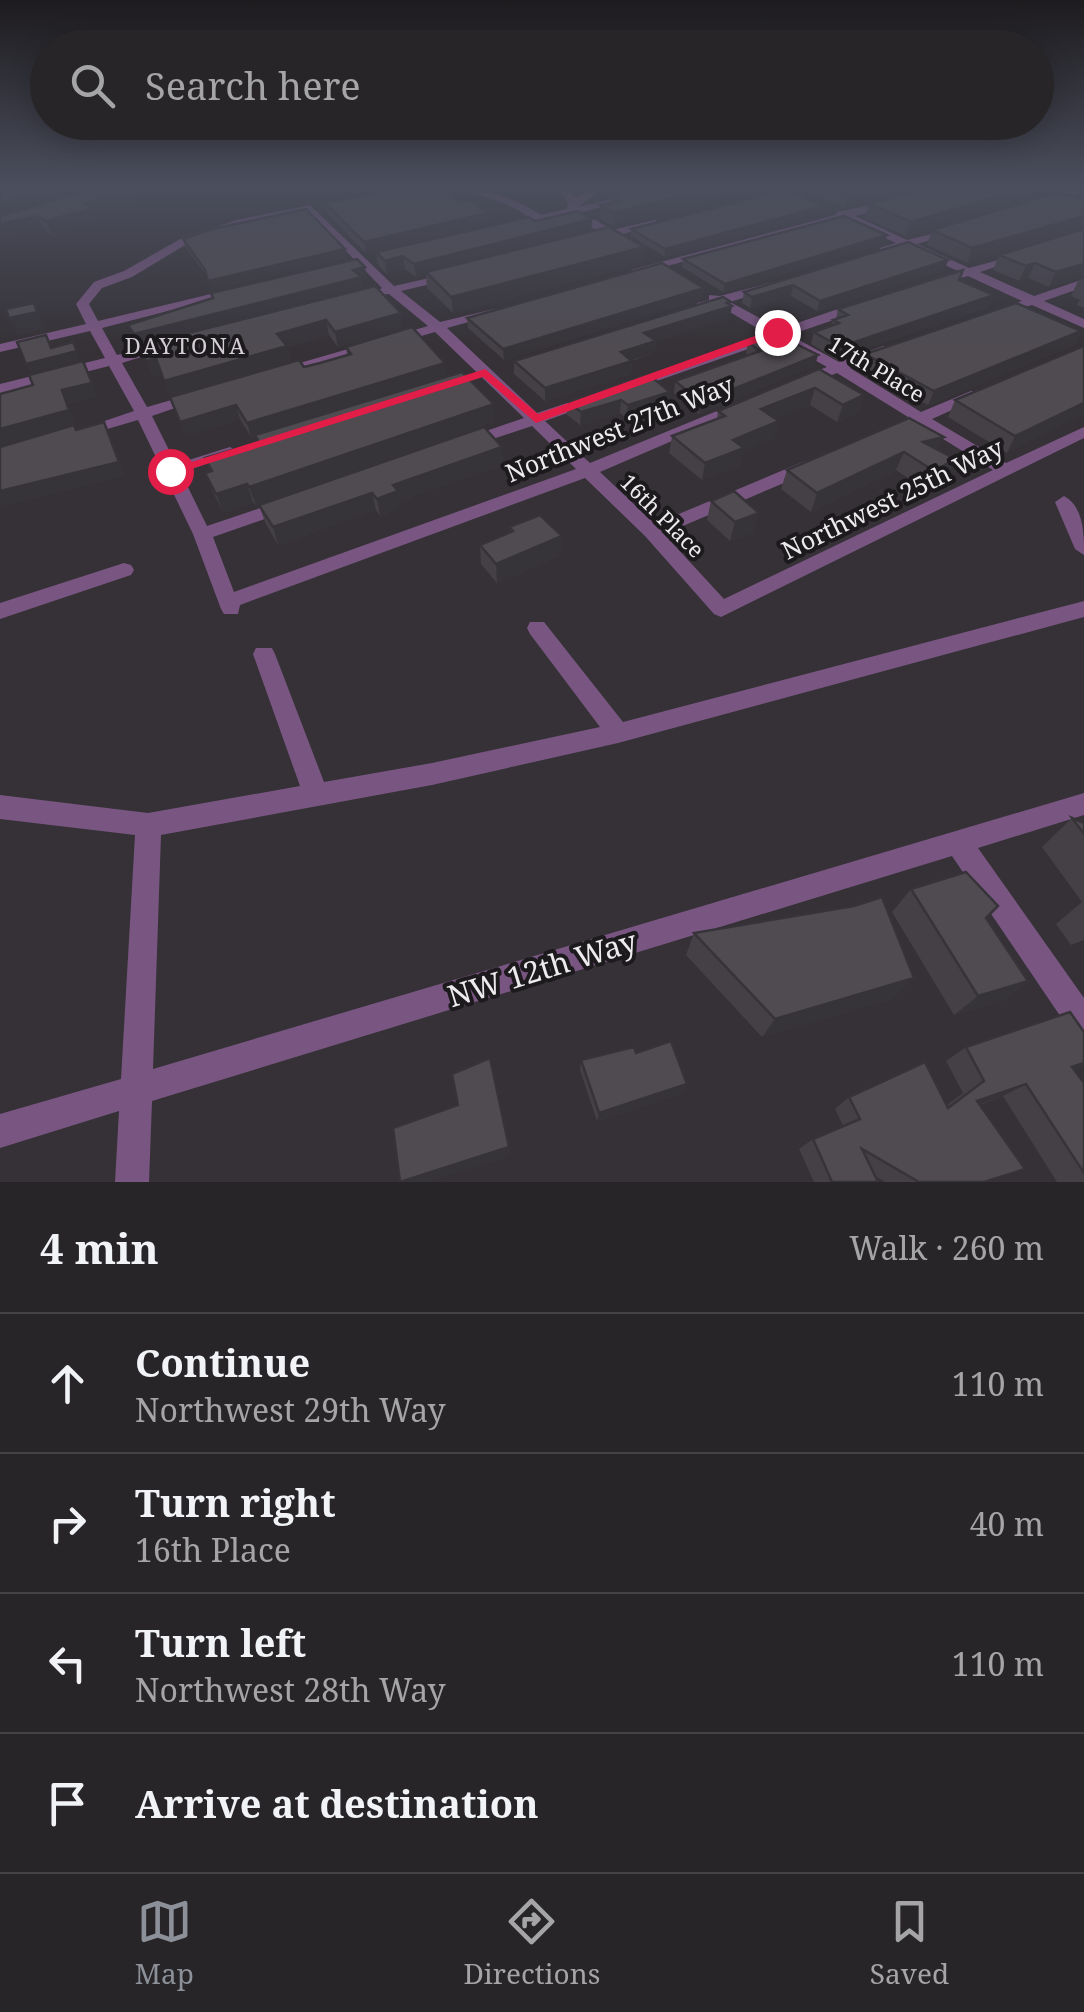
<!DOCTYPE html>
<meta charset="utf-8">
<style>
body{margin:0;font-family:"Noto Serif",serif;background:#343134;color:#f1f3f6}
.stop{position:absolute;width:30px;height:30px;margin:-22px;border:8px solid #e11d48;border-radius:50%;background:#fff}
.stop.end{background:#e11d48;border-color:#fff;box-shadow:0 2px 10px #0008}
.list{margin:0;padding:0;list-style:none}
h2{display:flex;justify-content:space-between;align-items:center;height:130px;margin:0;padding:0 40px;font-size:42px}
h2 small{font-size:32px;font-weight:400;color:#a5a5a8}
.list li{display:grid;grid-template-columns:65px 1fr auto;gap:30px;align-items:center;box-sizing:border-box;height:140px;padding:0 40px;border-top:2px solid #444245}
.list b{display:block;font-size:38px;white-space:nowrap}
.list p{margin:0;font-size:32px;white-space:nowrap;color:#a5a5a8}
.list em{font-size:32px;font-style:normal;color:#a5a5a8}
.icon{flex:none;width:55px;height:55px;fill:none;stroke:currentColor;stroke-width:2;stroke-linecap:round;stroke-linejoin:round}
.map{position:relative;flex:none;width:1084px;height:1182px;overflow:hidden}
.search{position:absolute;background:#282528;box-shadow:0 5px 25px #0003;left:30px;right:30px;top:30px;height:110px;display:flex;align-items:center;gap:25px;box-sizing:border-box;padding:0 35px;border-radius:55px;color:#a5a5a8;font-size:38px}
.sheet{height:690px;background:#282528}
nav{display:flex;justify-content:space-around;align-items:center;box-sizing:border-box;height:140px;border-top:2px solid #444245;background:#282528;font-size:28px;color:#a5a5a8}
nav a{display:grid;justify-items:center;gap:5px}
nav .on{color:#8c9099}
.map>svg:first-child{display:block}
</style>
<div class="map">
<svg width="1084" height="1182" viewBox="0 0 1084 1182">
<rect width="100%" height="100%" fill="#353136"/>
<g fill="none" stroke-linecap="round" stroke-linejoin="round">
<g fill="#795682" fill-rule="evenodd">
<path d="M410 186C457 186 500 188 541 215L567 209 568 203 557 186H567L575 198 595 186H606L578 207 667 186H683L582 212 612 230 655 220 660 223 620 235 621 240 609 238 591 242 585 239 587 237 601 233 571 215 527 225 522 222 530 218C506 201 476 192 446 190 433 189 418 193 407 188Z"/>
<path d="M791 186H807L761 199 756 196Z"/>
<path d="M1084 186V192L1042 205 1037 202Z"/>
<path d="M890 201 895 204 894 206 855 216 907 240 956 228V232L917 244 969 268 1025 253V257L980 272 1034 296 1084 279V287L1044 301 1084 319V328L1032 305 991 317V311L1022 301 968 276 930 286V280L958 271 905 247 880 252V248L896 243 844 219 637 274 631 270 836 215 837 212Z"/>
<path d="M310 205 394 286 456 272V278L401 291 440 322 494 309V315L447 328 537 413 585 397H595V403L545 421 590 463 734 404H744V410L600 472 655 524 805 461H817V469L664 534 724 599 993 470 919 424 905 425 903 422 908 417 837 373 803 386H793V380L827 367 777 339 631 390H621V384L767 334 718 305 697 309V303L709 300V295L720 296 774 282V288L730 302 780 329 858 302H868V308L790 335 839 362 883 346H893V352L850 368 921 412 971 391H981V397L932 419 1006 463 1084 427V438L721 617 714 614 645 536 585 478 240 605 238 614H224L221 609 193 534 138 420 80 437 72 432 134 411 109 366 0 394V384L105 358 90 331 0 352V344L86 324 76 304 94 282 124 271 182 238 237 220ZM308 212 382 288 377 292 379 295 389 294 428 326 272 371V377H282L435 332 524 418 460 440V446H472L532 426 576 469 234 592 213 537 293 509 296 505 287 499 207 526 181 473 238 452 230 447 176 464 152 416 204 398 196 393 147 407 122 363 173 347 166 343 117 355 102 328 242 292 236 288 98 321 89 304 102 288 132 277 190 242 244 225Z"/>
<path d="M1064 496C1084 507 1084 534 1084 555L1075 549 1055 502Z"/>
<path d="M124 563 131 565 134 570 131 575 0 619V603Z"/>
<path d="M1084 601V617L618 743 432 785 161 835 153 1069 1084 793V815L978 848 1084 998V1039L1073 1035 952 856 152 1101 149 1182H115L119 1111 0 1148V1114L121 1079 135 835 0 819V795L148 813 300 786 253 654 256 648H272L275 654 324 782 432 763 600 727 530 634 527 628 530 622H544L623 722Z"/>
</g>
</g>
<g fill="#444046">
<path d="M0 186 153 193 96 216 98 222 53 236 44 230Z"/>
<path d="M628 186H767L614 227 600 218V205L610 204V196L636 189Z"/>
<path d="M806 186H931L844 208 805 191Z"/>
<path d="M933 186H1076L1054 191 1036 187 1032 198 906 236 865 218 869 204Z"/>
<path d="M1082 186H1084V228L967 263 927 245 932 230 1077 197Z"/>
<path d="M325 203H460L489 224 366 253 327 213Z"/>
<path d="M822 214 665 257 631 236V229Z"/>
<path d="M592 219 591 232 644 247 643 263 453 313 427 288 426 274 416 277 405 269 387 274 378 265 376 252 535 221Z"/>
<path d="M1084 229 1049 287 1028 278 1019 281 993 270 999 255Z"/>
<path d="M887 235 884 243 723 292 682 267 683 259Z"/>
<path d="M183 239 345 249 347 258 211 290 208 278 186 248Z"/>
<path d="M908 242 945 270 817 311 791 296 750 308 742 303 744 292Z"/>
<path d="M1084 278V308L1077 305 1080 300 1071 296 1078 281Z"/>
<path d="M959 280 994 295 989 307 836 359 811 344 814 332 831 326 833 320 836 319 838 309Z"/>
<path d="M375 286 401 313 403 328 338 347 329 335 288 347 291 361 170 396 162 374 152 376Z"/>
<path d="M704 288 702 299 504 360 468 328 467 318Z"/>
<path d="M730 305V318L656 341 654 353 632 361 631 374 545 401 514 374V361Z"/>
<path d="M1081 331 1074 345 928 405 860 368 865 354Z"/>
<path d="M748 342 815 366 699 414 674 393 675 381 748 355 746 353Z"/>
<path d="M1084 346 1007 453 948 417 955 400Z"/>
<path d="M346 347 447 377 495 421 256 505 253 502 223 512 212 490 205 473 210 471 205 458 257 442 255 436 251 437 240 419 185 436 304 367 347 355Z"/>
<path d="M819 369 864 395 859 412 837 422 810 405 776 418 775 438 743 451 740 465 702 480 669 453 672 436 717 419 718 411Z"/>
<path d="M670 392 668 404 626 418 620 413 580 425 567 415 568 402Z"/>
<path d="M944 437 938 450 947 478 926 490 896 470 811 512 781 489 787 470Z"/>
<path d="M502 447 503 465 399 501 401 508 380 516 376 510 278 545 265 522 259 505Z"/>
<path d="M711 501 754 532 730 541 707 520Z"/>
<path d="M509 527 561 555 497 583 481 564 480 545 510 532Z"/>
<path d="M1072 818 1084 823V940L1071 945 1056 924 1082 902 1042 847Z"/>
<path d="M911 889 986 918 1028 981 1002 1001 954 1015 892 912Z"/>
<path d="M694 933 894 998 762 1037 686 955Z"/>
<path d="M1084 1032V1066L1075 1071 1084 1083V1182H1057L1003 1096 980 1105 988 1182H885L875 1176 878 1182H814L799 1149 813 1139 843 1126 835 1109 849 1097 947 1105 963 1093 946 1061 966 1047Z"/>
<path d="M636 1053 687 1084 683 1093 597 1121 580 1070 581 1060Z"/>
</g>
<g fill="#373439">
<path d="M59 186H112L0 218V202Z"/>
<path d="M133 186H179L153 193 96 216 98 222 53 236 46 221Z"/>
<path d="M719 186H767L614 227V213Z"/>
<path d="M883 186H931L844 208 848 195Z"/>
<path d="M1033 186H1037L1032 198 906 236 911 222Z"/>
<path d="M1056 186H1076L1054 191Z"/>
<path d="M824 206 822 214 665 257V249Z"/>
<path d="M488 213 489 224 366 253 364 242Z"/>
<path d="M37 216 44 230 0 240V224Z"/>
<path d="M1084 216V228L967 263 972 248Z"/>
<path d="M592 219 591 232 416 277 414 264Z"/>
<path d="M887 235 884 243 723 292 725 284Z"/>
<path d="M644 247 643 263 453 313 451 297Z"/>
<path d="M345 249 347 258 211 290 208 281Z"/>
<path d="M403 256 405 269 387 274 385 261Z"/>
<path d="M948 260 945 270 817 311 820 301Z"/>
<path d="M1035 263 1028 278 1019 281 1026 266Z"/>
<path d="M1084 264V277L1049 287 1056 272Z"/>
<path d="M365 267 367 279 362 280 364 289 139 346 134 334Z"/>
<path d="M793 285 791 296 750 308 752 297Z"/>
<path d="M704 288 702 299 504 360 503 349Z"/>
<path d="M994 295 989 307 836 359 840 347Z"/>
<path d="M731 302 730 307 732 306 730 318 656 341 654 353 620 364 621 352 644 333Z"/>
<path d="M34 303 45 329 18 336 9 318Z"/>
<path d="M401 313 403 328 338 347 335 332Z"/>
<path d="M326 320 329 335 288 347 291 361 170 396 164 381 277 334Z"/>
<path d="M1081 331 1074 345 928 405 934 391Z"/>
<path d="M46 335 55 357 77 351 81 360 30 373 26 364Z"/>
<path d="M818 355 815 366 699 414 701 402Z"/>
<path d="M156 358 162 374 152 376 146 361Z"/>
<path d="M83 361 98 397 69 404 76 424 0 446V429L62 390Z"/>
<path d="M632 361 631 374 545 401V388Z"/>
<path d="M445 363 447 377 251 437 247 423Z"/>
<path d="M815 388 810 405 757 426 761 409Z"/>
<path d="M670 392 668 404 626 418 628 405Z"/>
<path d="M864 395 859 412 837 422 843 405Z"/>
<path d="M621 400 620 413 580 425 581 412Z"/>
<path d="M1084 403V414L1007 453 1015 436Z"/>
<path d="M494 404 495 421 256 505 249 487Z"/>
<path d="M236 405 240 419 185 436 180 422Z"/>
<path d="M779 421 775 438 743 451 740 465 702 480 705 463 733 440Z"/>
<path d="M104 422 126 476 4 507 0 501V491Z"/>
<path d="M944 437 936 456 923 442Z"/>
<path d="M502 447 503 465 399 501 401 508 380 516 377 499 393 485Z"/>
<path d="M904 452 896 470 811 512 817 493Z"/>
<path d="M955 459 947 478 926 490 934 471Z"/>
<path d="M247 484 253 502 223 512 216 494Z"/>
<path d="M372 493 376 510 278 545 273 527Z"/>
<path d="M759 513 754 532 730 541 735 522Z"/>
<path d="M562 536 561 555 497 583 496 564Z"/>
<path d="M914 978 894 998 762 1037 775 1019Z"/>
<path d="M1028 981 1002 1001 954 1015 978 996Z"/>
<path d="M1084 1063V1066L1076 1071 1047 1081 1072 1067Z"/>
<path d="M687 1084 683 1093 597 1121 599 1113Z"/>
<path d="M1026 1084 1003 1096 956 1113 977 1101Z"/>
<path d="M509 1147 511 1156 429 1182H401Z"/>
</g>
<g fill="#4f4b51" stroke="#373439" stroke-width="2.5">
<path d="M0 186H59L0 202Z"/>
<path d="M102 186H133L85 204 93 208 46 221 37 216 0 224V216Z"/>
<path d="M412 186H437L460 203 471 200 488 213 364 242 325 203Z"/>
<path d="M650 186H719L614 213 600 205 621 202 610 196Z"/>
<path d="M826 186H883L848 195Z"/>
<path d="M933 186H1033L911 222 869 204Z"/>
<path d="M786 190 824 206 665 249 631 229Z"/>
<path d="M1059 192 1084 199V216L972 248 932 230Z"/>
<path d="M306 209 345 249 208 281 205 270 183 239 212 229Z"/>
<path d="M578 211 592 219 414 264 403 256 385 261 376 252 529 217 535 221Z"/>
<path d="M844 216 887 235 725 284 683 259Z"/>
<path d="M609 227 644 247 451 297 426 272Z"/>
<path d="M1084 229V264L1056 272 1035 263 1026 266 999 255Z"/>
<path d="M908 242 948 260 820 301 793 285 752 297 744 292Z"/>
<path d="M357 259 365 267 353 270 362 277 134 334 128 325 213 298 211 293Z"/>
<path d="M662 263 704 288 503 349 467 318Z"/>
<path d="M963 270 959 280 994 295 840 347 814 332 839 323 833 320 848 315 838 309Z"/>
<path d="M375 286 401 313 335 332 326 320 277 334 287 346 164 381 156 358 146 361 140 345Z"/>
<path d="M723 297 731 302 727 303 732 306 644 333 656 341 621 352 632 361 545 388 514 361Z"/>
<path d="M34 303 37 312 9 318 6 309Z"/>
<path d="M1016 303 1081 331 934 391 865 354Z"/>
<path d="M412 327 445 363 247 423 236 405 180 422 170 397 299 360 304 367 320 363 351 354 346 347Z"/>
<path d="M776 334 818 355 701 402 675 381 760 351 748 342Z"/>
<path d="M46 335 51 348 73 342 77 351 26 364 17 342Z"/>
<path d="M1084 346V403L1015 436 955 400Z"/>
<path d="M83 361 92 383 62 390 69 410 0 429V394L33 385 29 375Z"/>
<path d="M819 369 864 395 843 405 815 388 761 409 779 421 733 440 744 448 705 463 672 436 725 416 718 411Z"/>
<path d="M462 372 494 404 249 487 247 484 216 494 205 473 212 471 205 458 259 442 255 435Z"/>
<path d="M648 374 670 392 628 405 621 400 581 412 568 402Z"/>
<path d="M909 418 944 437 923 442 955 459 934 471 904 452 817 493 787 470Z"/>
<path d="M104 422 119 462 0 491V447L74 425 76 430Z"/>
<path d="M484 427 502 447 393 485 398 491 377 499 372 493 273 527 259 505Z"/>
<path d="M734 491 759 513 735 522 711 501Z"/>
<path d="M540 515 562 536 496 564 480 545 513 531 509 527Z"/>
<path d="M1072 818 1084 823V834Z"/>
<path d="M966 872 998 906 986 918 1028 981 978 996 911 889Z"/>
<path d="M882 897 914 978 775 1019 694 933 854 906Z"/>
<path d="M1070 1012 1084 1032V1063L1072 1067 1084 1083V1173L1026 1084 977 1101 1025 1169 984 1182H919L862 1149 878 1182H832L813 1139 860 1119 849 1097 925 1062 948 1108 984 1081 966 1047Z"/>
<path d="M671 1041 687 1084 599 1113 581 1060 634 1047 636 1053Z"/>
<path d="M490 1058 509 1147 400 1182 393 1128 458 1105 452 1074Z"/>
</g>
<linearGradient id="sky" x2="0" y2="1"><stop stop-color="#1d1b1e"/><stop offset="0.53" stop-color="#4b4e5d"/><stop offset="1" stop-color="#4b4e5d" stop-opacity="0"/></linearGradient>
<rect width="1084" height="351" fill="url(#sky)"/>
<path fill="#e11d48" d="M777 328 781 334 536 423 483 377 175 474 163 471 485 369 538 414Z"/>
<g text-anchor="middle" dominant-baseline="central" stroke-width="8" stroke-linejoin="round" paint-order="stroke">
<g font-size="22" letter-spacing="2.5" fill="#d4ced5" stroke="#1c1a1c">
<text x="186" y="345">DAYTONA</text>
</g>
<g font-size="22" fill="#eeebef" stroke="#1c1a1c">
<text transform="translate(877 368) rotate(31)">17th Place</text>
<text transform="translate(663 515) rotate(45)">16th Place</text>
</g>
<g font-size="25" fill="#eeebef" stroke="#1c1a1c">
<text transform="translate(619 428) rotate(-22)">Northwest 27th Way</text>
<text transform="translate(892 498) rotate(-26)">Northwest 25th Way</text>
</g>
<g font-size="30" fill="#eeebef" stroke="#1c1a1c">
<text transform="translate(542 968) rotate(-17)">NW 12th Way</text>
</g>
</g>
</svg>
<div class="stop" style="left:170px;top:471px"></div>
<div class="stop end" style="left:777px;top:332px"></div>
<div class="search"><svg class="icon" aria-label="search" viewBox="0 0 24 24"><circle cx="10" cy="10" r="6"/><path d="M15 15l6 6"/></svg>Search here</div>
</div>
<section class="sheet">
<h2>4 min<small>Walk · 260 m</small></h2>
<ul class="list">
<li><svg class="icon" aria-label="ahead" viewBox="0 0 24 24"><path d="M12 20V5M6 11l6-6 6 6"/></svg><div><b>Continue</b><p>Northwest 29th Way</p></div><em>110 m</em></li>
<li><svg class="icon" aria-label="right" viewBox="0 0 24 24"><path d="M7 20v-9h11M14 6l5 5-5 5"/></svg><div><b>Turn right</b><p>16th Place</p></div><em>40 m</em></li>
<li><svg class="icon" aria-label="left" viewBox="0 0 24 24"><path d="M17 20v-9H6M10 6l-5 5 5 5"/></svg><div><b>Turn left</b><p>Northwest 28th Way</p></div><em>110 m</em></li>
<li><svg class="icon" aria-label="arrive" viewBox="0 0 24 24"><path d="M6 21V4h12l-3 4 3 4H6"/></svg><div><b>Arrive at destination</b></div></li>
</ul>
</section>
<nav>
<a class="on"><svg class="icon" aria-label="map" viewBox="0 0 24 24"><path d="M3 6l6-2 6 2 6-2v14l-6 2-6-2-6 2zM9 4v14M15 6v14"/></svg>Map</a>
<a><svg class="icon" aria-label="directions" viewBox="0 0 24 24"><path d="M12 3l9 9-9 9-9-9zM9 14v-3h6M13 9l2 2-2 2"/></svg>Directions</a>
<a><svg class="icon" aria-label="saved" viewBox="0 0 24 24"><path d="M7 4h10v16l-5-4-5 4z"/></svg>Saved</a>
</nav>
